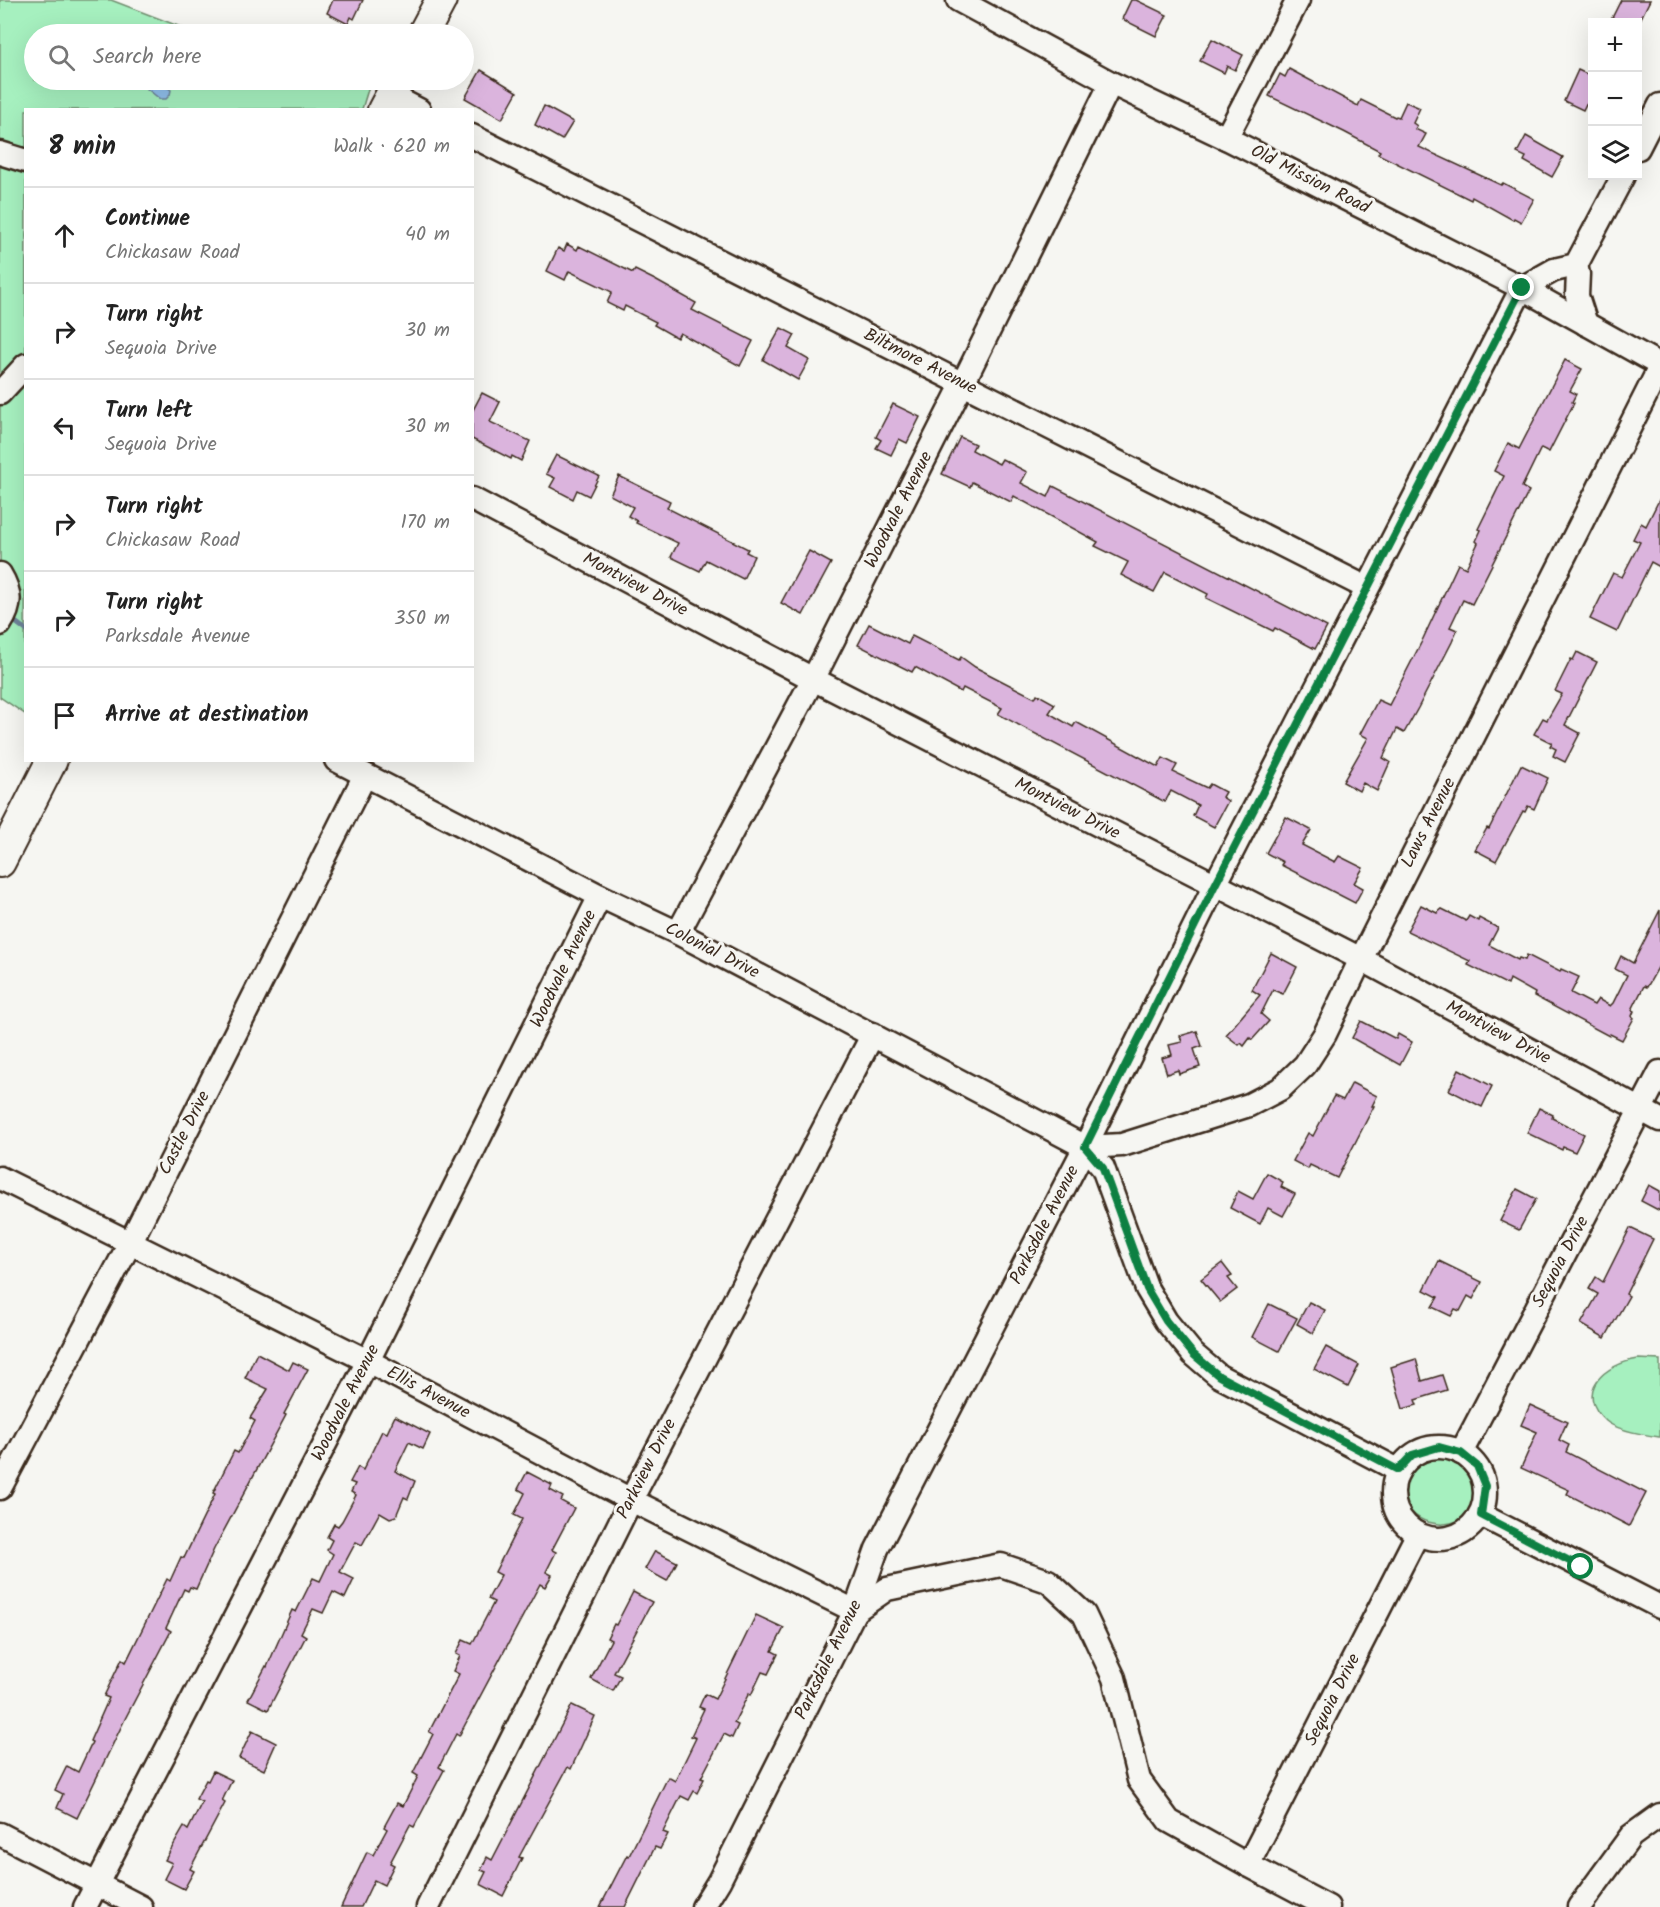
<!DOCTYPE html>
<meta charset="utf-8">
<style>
body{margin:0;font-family:Kalam,sans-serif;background:#f2f2f2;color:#222}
.controls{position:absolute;right:18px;top:18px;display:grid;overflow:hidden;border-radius:0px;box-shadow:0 6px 24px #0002}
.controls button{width:54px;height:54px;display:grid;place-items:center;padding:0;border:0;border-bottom:2px solid #e0e0e0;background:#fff;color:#222;font:30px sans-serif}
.stop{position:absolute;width:18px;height:18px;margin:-14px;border:4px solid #0b8043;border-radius:50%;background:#fff}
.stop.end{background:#0b8043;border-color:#fff;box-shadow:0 2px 6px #0008}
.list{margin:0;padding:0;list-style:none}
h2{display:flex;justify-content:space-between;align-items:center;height:78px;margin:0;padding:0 24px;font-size:26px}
h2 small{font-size:20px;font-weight:400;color:#767676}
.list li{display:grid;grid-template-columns:39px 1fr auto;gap:18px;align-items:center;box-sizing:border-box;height:96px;padding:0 24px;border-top:2px solid #e0e0e0}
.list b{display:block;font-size:22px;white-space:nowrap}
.list p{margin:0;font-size:20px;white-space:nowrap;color:#767676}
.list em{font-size:20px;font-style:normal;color:#767676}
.icon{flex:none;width:33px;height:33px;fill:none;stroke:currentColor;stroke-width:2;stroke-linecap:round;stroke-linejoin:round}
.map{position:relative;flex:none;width:1660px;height:1907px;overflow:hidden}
.search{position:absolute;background:#fff;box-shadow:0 6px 24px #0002;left:24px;top:24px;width:450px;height:66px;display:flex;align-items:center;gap:15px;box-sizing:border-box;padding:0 21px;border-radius:33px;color:#767676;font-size:22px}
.panel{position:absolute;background:#fff;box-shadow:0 6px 24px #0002;left:24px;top:108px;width:450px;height:654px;border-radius:0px}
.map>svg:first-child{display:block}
</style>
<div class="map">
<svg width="1660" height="1907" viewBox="0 0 1660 1907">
<rect width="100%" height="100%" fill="#f6f6f2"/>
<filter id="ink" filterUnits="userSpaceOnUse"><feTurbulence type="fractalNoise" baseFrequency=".0167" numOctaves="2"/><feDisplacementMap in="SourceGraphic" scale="12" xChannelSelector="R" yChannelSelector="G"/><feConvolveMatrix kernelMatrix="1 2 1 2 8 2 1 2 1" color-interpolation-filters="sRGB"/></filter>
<g filter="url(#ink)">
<g fill="#a6f0bf" stroke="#708d6e" stroke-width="1.5">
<path d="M0 0H111L199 34H34V80H359L370 83 362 109 26 110 25 714 0 697Z"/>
<path d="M1638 1359 1660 1360V1437C1646 1435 1617 1431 1606 1421 1573 1391 1605 1364 1638 1359Z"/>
<path d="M1436 1456C1440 1456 1446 1456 1450 1457 1471 1464 1483 1488 1474 1509 1470 1516 1459 1521 1451 1523 1421 1530 1389 1503 1410 1472 1413 1468 1417 1461 1422 1459 1426 1457 1432 1457 1436 1456Z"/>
</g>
<path fill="#90bfeb" stroke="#6e8399" stroke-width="1.5" d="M136 80C150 79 159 81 171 90L170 95 166 99H160Z"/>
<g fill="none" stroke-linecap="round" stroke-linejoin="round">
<path stroke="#6e8399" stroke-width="5" d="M10 618 26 630"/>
</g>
<g fill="#dbb4dd" stroke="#3b2a1e" stroke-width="1.5">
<path d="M333 0H363L354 19 351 17 348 24 327 13Z"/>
<path d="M1131 0H1136L1167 15 1156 36 1122 19Z"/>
<path d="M1621 0H1650L1639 22H1610Z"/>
<path d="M1212 39 1243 55 1235 70 1227 66 1224 73 1200 61Z"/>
<path d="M1289 69 1358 106 1361 100 1395 117 1396 116 1399 117 1406 102 1420 108 1413 123 1417 126 1415 129 1426 134 1419 147 1501 185 1503 183 1534 199 1521 222 1514 218 1513 220 1472 197 1471 200 1378 154 1380 151 1344 132 1269 96 1280 74 1285 77Z"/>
<path d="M481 70 517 92 502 119 465 98Z"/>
<path d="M1578 70 1593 77V106L1586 104 1583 110 1564 101Z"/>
<path d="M544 106 573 122 562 140 535 125Z"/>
<path d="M1526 136 1563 157 1552 177 1524 161 1526 157 1517 153Z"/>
<path d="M567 244 577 250 579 246 633 273 635 270 655 280 696 303 692 310 753 341 740 366 680 333 677 338 654 325 656 322 625 306 623 311 607 303 612 292 569 271 565 280 547 271 558 248 564 251Z"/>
<path d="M781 328 795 335 788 348 809 360 798 380 763 360Z"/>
<path d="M1565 360 1582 369 1570 391 1576 394 1572 402 1574 403 1549 452 1541 448 1522 487 1529 491 1472 604 1463 600 1450 627 1457 630 1452 642 1418 708 1404 733 1397 729 1383 758 1390 762 1377 791 1363 783 1359 791 1343 782 1368 738 1360 734 1378 700 1389 705 1421 643 1458 564 1466 568 1478 543 1476 541 1481 530 1478 529 1504 476 1494 471 1508 443 1519 449Z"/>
<path d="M482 393 500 402 490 422 530 441 521 461 512 456 511 459 472 439V412Z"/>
<path d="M893 404 920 417 907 443 899 439 891 455 876 448 881 440 876 437Z"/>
<path d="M960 437 975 444 972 450 999 464 1002 459 1027 472 1021 483 1048 497 1053 486 1327 627 1315 649 1275 628 1273 631 1206 598 1208 594 1165 572 1154 592 1121 575 1128 562 1095 546 1098 542 1014 496 1011 502 972 482 970 487 942 474Z"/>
<path d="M556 455 599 476 589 496 577 490 573 499 550 487 555 478 546 474Z"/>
<path d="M619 476 670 501 667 508 748 549 746 552 754 556 743 579 706 560 700 571 671 557 678 543 636 523 637 521 628 516 633 507 610 495Z"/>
<path d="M1660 498V567L1651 562 1617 632 1590 619 1613 573 1622 577 1640 542 1633 539 1641 523 1646 526Z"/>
<path d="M809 551 831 563 803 615 781 603Z"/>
<path d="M869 624 908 644 912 636 959 660 961 657 975 667 1035 698 1037 694 1055 704 1049 713 1073 727 1076 722 1158 767 1163 758 1177 765 1173 772 1207 788 1210 784 1225 792 1222 797 1228 801 1214 827 1193 816 1198 805 1171 791 1165 802 998 714 1002 708 963 688 961 692 915 667 912 672 858 645Z"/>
<path d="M1577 652 1597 662 1565 725 1580 733 1565 762 1553 756 1556 749 1550 746 1552 743 1534 734 1543 718 1547 720 1562 694 1555 691 1571 659 1573 660Z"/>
<path d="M1521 765 1548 778 1534 809 1528 806 1525 812 1523 811 1496 861 1475 850 1487 828 1489 829Z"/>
<path d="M1286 817 1311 830 1302 845 1335 862 1339 856 1363 868 1354 883 1363 888 1355 903 1281 865 1283 862 1266 853Z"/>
<path d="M1421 905 1437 913 1442 909 1466 921 1469 916 1478 921 1479 918 1498 928 1489 945 1518 960 1519 958 1525 960 1527 955 1560 972 1561 969 1579 977 1571 993 1594 1005 1598 999 1610 1006 1613 1003 1627 975 1615 969 1621 956 1633 963 1660 910V964L1647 987 1644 986 1632 1010 1634 1011 1632 1016 1634 1018 1622 1040 1610 1034 1609 1036 1534 996 1535 993 1510 979 1508 985 1468 965 1470 961 1407 931Z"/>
<path d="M1271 953 1297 967 1283 994 1273 990 1261 1014 1269 1021 1252 1040 1250 1038 1244 1046 1241 1043 1239 1045 1226 1035 1260 995 1252 990Z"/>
<path d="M1361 1021 1396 1039 1398 1034 1412 1042 1400 1065 1352 1038Z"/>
<path d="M1197 1031 1202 1046 1194 1049 1200 1067 1179 1074 1178 1070 1167 1074 1162 1058 1172 1055 1169 1045 1182 1042 1180 1036Z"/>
<path d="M1459 1069 1492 1086 1482 1107 1449 1090Z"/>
<path d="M1352 1083 1377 1096 1372 1106H1374L1337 1178 1310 1165 1308 1169 1293 1161 1308 1133 1313 1136 1334 1096 1343 1100Z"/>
<path d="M1539 1108 1553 1115 1552 1118 1584 1134 1575 1152 1563 1147 1562 1150 1527 1133Z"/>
<path d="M1267 1173 1283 1182 1281 1187 1295 1194 1283 1216 1268 1208 1260 1224 1230 1208 1238 1191 1253 1199Z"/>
<path d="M1649 1185 1660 1191V1211L1641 1201Z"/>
<path d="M1517 1189 1536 1199 1519 1230 1500 1221Z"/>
<path d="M1630 1228 1653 1239 1626 1294 1629 1296 1605 1338 1581 1324 1598 1294 1589 1289 1596 1277 1603 1282Z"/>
<path d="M1439 1261 1482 1282 1473 1299 1468 1296 1460 1311 1455 1309 1451 1316 1432 1307 1438 1297 1424 1290Z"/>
<path d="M1222 1263 1232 1276 1228 1278 1237 1289 1220 1302 1201 1279Z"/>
<path d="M1309 1302 1325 1310 1313 1333 1297 1324Z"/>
<path d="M1269 1304 1297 1318 1279 1351 1252 1337Z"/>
<path d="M1326 1347 1359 1365 1348 1387 1314 1369Z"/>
<path d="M257 1353 289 1370 293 1362 308 1369 284 1414 286 1415 214 1549 196 1589 190 1587 188 1591 184 1589 166 1628 171 1631 126 1717 77 1818 57 1808 63 1794 55 1790 67 1766 78 1772 92 1742 90 1741 109 1698 104 1696 122 1659 126 1662 167 1579 170 1581 181 1557 184 1558 215 1494 213 1493 234 1451 238 1453 255 1421 250 1418 268 1389 245 1378Z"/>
<path d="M1416 1359 1422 1381 1442 1375 1447 1390 1415 1400 1417 1405 1403 1409 1391 1367Z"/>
<path d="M1530 1405 1567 1422 1559 1440 1569 1445 1566 1452 1646 1493 1629 1526 1567 1494 1569 1490 1521 1468 1537 1432 1521 1425Z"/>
<path d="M395 1416 430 1434 423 1449 409 1442 395 1471 415 1481 408 1499 404 1497 396 1516 390 1518 380 1512 362 1545 356 1542 340 1572 354 1579 345 1598 333 1592 323 1613 313 1609 301 1633 306 1636 268 1710 248 1700 266 1666 267 1667 292 1610 296 1612 313 1578 320 1581 333 1554 327 1550 332 1540 327 1537 334 1524 338 1526 342 1521 356 1495 351 1492 355 1484 350 1482 358 1467 363 1470 382 1431 387 1433Z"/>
<path d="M527 1472 552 1485 550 1490 563 1497 561 1501 574 1508 552 1550 556 1552 546 1572 552 1575 545 1587 540 1584 459 1736 456 1734 439 1767 444 1770 414 1827 410 1825 390 1863 394 1865 384 1885 374 1880 361 1907H341L367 1852 373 1855 387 1829 384 1827 397 1803 403 1806 418 1776 413 1773 433 1734 429 1732 459 1674 453 1671 460 1656 456 1654 463 1640 472 1644 494 1602 488 1599 501 1575 495 1572 522 1519 514 1515 525 1493 518 1489Z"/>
<path d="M655 1551 677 1562 667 1581 645 1569Z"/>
<path d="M633 1592 652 1602 614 1673 621 1676 613 1691 591 1679 611 1640 607 1638 614 1624 616 1625Z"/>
<path d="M756 1615 784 1628 772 1651 778 1654 768 1674 762 1672 751 1695 749 1693 734 1723 738 1725 732 1738 724 1734 701 1778 704 1779 697 1793 694 1791 689 1800 681 1796 663 1832 668 1834 660 1849 655 1847 625 1907H600L627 1855 629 1856 668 1777 675 1781 696 1738 691 1736 704 1709 699 1707 705 1694 715 1699Z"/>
<path d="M572 1705 595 1716 571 1769 568 1767 519 1857 522 1858 503 1896 480 1884 486 1872 481 1870 487 1857 492 1860Z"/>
<path d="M252 1731 276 1743 264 1770 239 1758Z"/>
<path d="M213 1771 232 1780 222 1801 225 1803 190 1869 194 1871 184 1889 164 1879 172 1863 165 1860 184 1827 188 1830 202 1802 196 1799 206 1780 208 1781Z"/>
</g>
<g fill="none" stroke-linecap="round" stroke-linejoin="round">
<g stroke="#3b2a1e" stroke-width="27">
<g id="minor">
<path d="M958 0 1111 83 1226 138 1522 288 1660 365"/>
<path d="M390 95 419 110"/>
<path d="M472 136 1367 588"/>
<path d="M1226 138 1298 0"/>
<path d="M1638 148 1660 105"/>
<path d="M0 153 26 161"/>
<path d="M1576 265 1578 274 1577 296 1586 324"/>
<path d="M1522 288 1554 270 1576 265 1623 176"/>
<path d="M0 393 26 365"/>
<path d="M472 499 813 679 1361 959 1660 1120"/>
<path d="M0 574C11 592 12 606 0 624"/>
<path d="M336 760 600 896 678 933 1085 1147 1103 1168 1147 1289 1166 1321 1193 1354 1219 1376 1398 1470"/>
<path d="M678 933 822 662 963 383 1111 83"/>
<path d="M1085 1147 1122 1145 1249 1105 1280 1089 1305 1065 1325 1034 1361 959 1660 367"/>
<path d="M0 1178 368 1361 631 1500 855 1611 887 1589 1001 1565 1048 1581 1084 1614 1114 1678 1139 1780 1169 1821 1248 1865 1328 1907"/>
<circle cx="1439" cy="1493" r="46"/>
<path d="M1461 1453 1660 1072"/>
<path d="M0 1488 130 1243 365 775"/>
<path d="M1481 1515 1660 1607"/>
<path d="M0 1834 141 1907"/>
<path d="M1248 1865 1417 1535"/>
<path d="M85 1907 368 1361 600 896"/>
<path d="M428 1907 631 1500 873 1034"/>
<path d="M703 1907 719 1881 855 1611 877 1549 1085 1147 1215 885 1522 288"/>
<path d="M1579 1907 1631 1836 1660 1815"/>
</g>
</g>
<g stroke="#3b2a1e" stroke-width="34">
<g id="major">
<path d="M423 34 441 0"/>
<path d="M383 110 399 80"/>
<path d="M0 862 52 760"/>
</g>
</g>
<use href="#minor" stroke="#f6f6f2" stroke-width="22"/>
<use href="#major" stroke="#f6f6f2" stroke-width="30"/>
</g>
</g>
<g fill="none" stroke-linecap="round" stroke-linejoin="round" filter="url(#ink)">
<path stroke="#0b8043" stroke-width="8" d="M1522 288 1215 885 1085 1147 1103 1168 1147 1289 1166 1321 1193 1354 1219 1376 1398 1470 1412 1455 1439 1447 1461 1453 1477 1466 1485 1486 1481 1515 1581 1567"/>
</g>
<g text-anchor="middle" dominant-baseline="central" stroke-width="6" stroke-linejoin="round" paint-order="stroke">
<g font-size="18" fill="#3b2a1e" stroke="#f6f6f2">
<text transform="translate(1310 180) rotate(27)">Old Mission Road</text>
<text transform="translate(920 362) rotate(27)">Biltmore Avenue</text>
<text transform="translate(899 510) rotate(-63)">Woodvale Avenue</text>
<text transform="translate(635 585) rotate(28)">Montview Drive</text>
<text transform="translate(1067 809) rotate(27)">Montview Drive</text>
<text transform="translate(1429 823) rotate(-63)">Laws Avenue</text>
<text transform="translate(712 951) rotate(27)">Colonial Drive</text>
<text transform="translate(564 969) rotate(-64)">Woodvale Avenue</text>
<text transform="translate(1498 1033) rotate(28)">Montview Drive</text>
<text transform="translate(185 1133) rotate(-63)">Castle Drive</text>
<text transform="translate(1045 1225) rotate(-63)">Parksdale Avenue</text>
<text transform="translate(1561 1262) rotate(-62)">Sequoia Drive</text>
<text transform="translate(428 1393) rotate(28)">Ellis Avenue</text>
<text transform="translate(346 1403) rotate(-63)">Woodvale Avenue</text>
<text transform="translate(647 1469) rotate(-63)">Parkview Drive</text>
<text transform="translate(829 1660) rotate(-64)">Parksdale Avenue</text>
<text transform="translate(1333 1700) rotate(-63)">Sequoia Drive</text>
</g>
</g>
</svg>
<div class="controls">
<button>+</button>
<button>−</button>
<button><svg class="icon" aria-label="layers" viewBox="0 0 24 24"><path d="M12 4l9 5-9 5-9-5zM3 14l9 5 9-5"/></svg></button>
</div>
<div class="stop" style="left:1581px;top:1567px"></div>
<div class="stop end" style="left:1522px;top:288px"></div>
<div class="search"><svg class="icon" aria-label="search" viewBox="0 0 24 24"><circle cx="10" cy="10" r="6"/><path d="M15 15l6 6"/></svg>Search here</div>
<section class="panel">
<h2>8 min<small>Walk · 620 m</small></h2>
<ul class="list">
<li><svg class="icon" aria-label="ahead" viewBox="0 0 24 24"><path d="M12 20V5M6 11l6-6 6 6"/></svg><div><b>Continue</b><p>Chickasaw Road</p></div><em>40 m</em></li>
<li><svg class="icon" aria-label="right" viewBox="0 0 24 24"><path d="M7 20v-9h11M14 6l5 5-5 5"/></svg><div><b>Turn right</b><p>Sequoia Drive</p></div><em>30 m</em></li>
<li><svg class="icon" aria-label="left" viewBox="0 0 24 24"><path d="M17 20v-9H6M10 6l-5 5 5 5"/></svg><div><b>Turn left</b><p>Sequoia Drive</p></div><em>30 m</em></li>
<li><svg class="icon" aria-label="right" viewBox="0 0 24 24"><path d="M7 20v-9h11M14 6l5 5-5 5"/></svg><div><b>Turn right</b><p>Chickasaw Road</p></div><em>170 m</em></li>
<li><svg class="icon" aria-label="right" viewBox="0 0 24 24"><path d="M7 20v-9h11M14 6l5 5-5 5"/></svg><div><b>Turn right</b><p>Parksdale Avenue</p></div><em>350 m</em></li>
<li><svg class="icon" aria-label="arrive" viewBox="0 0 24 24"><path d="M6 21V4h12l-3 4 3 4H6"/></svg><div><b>Arrive at destination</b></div></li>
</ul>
</section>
</div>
